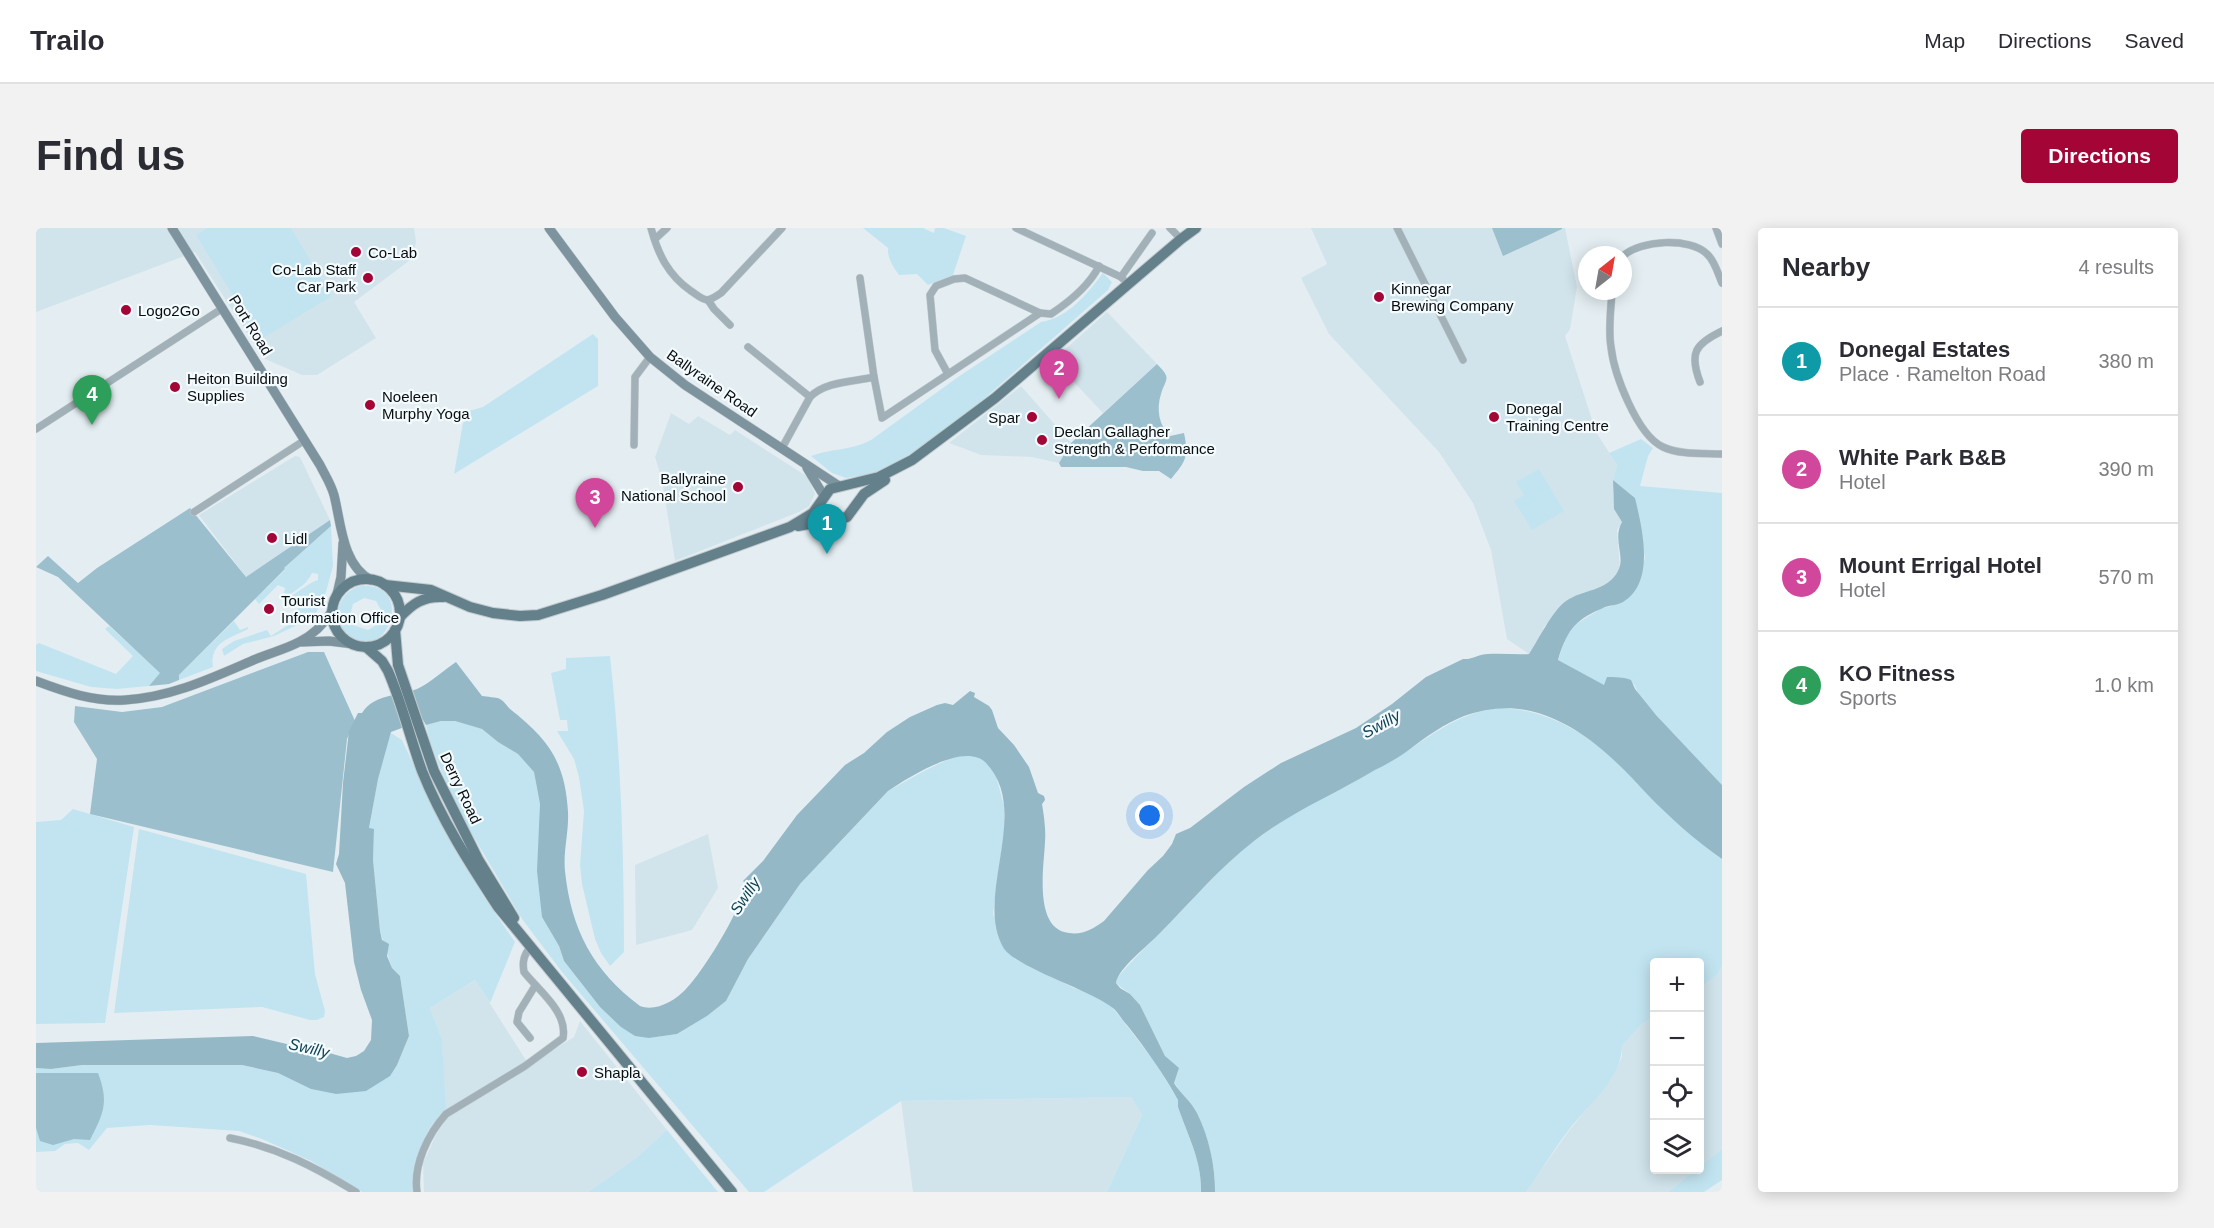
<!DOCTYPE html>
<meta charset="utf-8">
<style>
body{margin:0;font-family:Arial,sans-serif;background:#f2f2f3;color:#2b2b33}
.controls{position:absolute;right:18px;bottom:18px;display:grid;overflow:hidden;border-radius:6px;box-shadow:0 3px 15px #0003}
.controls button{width:54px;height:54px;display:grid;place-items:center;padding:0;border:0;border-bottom:2px solid #e1e1e2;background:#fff;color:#2b2b33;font:30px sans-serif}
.compass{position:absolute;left:1542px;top:18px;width:54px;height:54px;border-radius:50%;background:#fff;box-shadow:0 3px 15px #0003;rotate:31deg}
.you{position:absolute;left:1114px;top:588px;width:21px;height:21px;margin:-15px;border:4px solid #fff;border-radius:50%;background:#1a73e8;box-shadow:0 0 0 9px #1a73e833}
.badge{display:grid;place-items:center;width:39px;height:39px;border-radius:50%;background:#a30536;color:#fff;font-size:20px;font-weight:700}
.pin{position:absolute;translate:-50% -50px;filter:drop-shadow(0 2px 3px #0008)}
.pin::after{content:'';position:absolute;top:32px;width:21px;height:18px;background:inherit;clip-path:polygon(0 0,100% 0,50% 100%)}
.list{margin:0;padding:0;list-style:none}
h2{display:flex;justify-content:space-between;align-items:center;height:78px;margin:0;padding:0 24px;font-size:26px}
h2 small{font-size:20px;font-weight:400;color:#7c7c81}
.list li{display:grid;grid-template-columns:39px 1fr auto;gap:18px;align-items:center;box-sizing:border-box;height:108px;padding:0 24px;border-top:2px solid #e1e1e2}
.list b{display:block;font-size:22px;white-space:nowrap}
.list p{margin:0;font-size:20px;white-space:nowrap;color:#7c7c81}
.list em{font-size:20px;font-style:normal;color:#7c7c81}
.icon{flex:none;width:33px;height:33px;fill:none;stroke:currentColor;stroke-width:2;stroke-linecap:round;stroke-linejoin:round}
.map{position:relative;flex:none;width:1686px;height:964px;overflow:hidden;border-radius:6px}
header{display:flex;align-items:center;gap:36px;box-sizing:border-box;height:84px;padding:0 30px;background:#fff;border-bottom:2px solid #e1e1e2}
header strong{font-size:28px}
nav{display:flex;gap:33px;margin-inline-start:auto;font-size:21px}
.intro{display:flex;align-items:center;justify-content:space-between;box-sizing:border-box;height:144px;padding:0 36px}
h1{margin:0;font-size:42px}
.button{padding:15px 27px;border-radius:6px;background:#a30536;color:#fff;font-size:21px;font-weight:700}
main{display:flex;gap:36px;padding:0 36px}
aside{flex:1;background:#fff;border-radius:6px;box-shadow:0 3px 15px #0003}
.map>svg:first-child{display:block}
</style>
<header>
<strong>Trailo</strong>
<nav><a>Map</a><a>Directions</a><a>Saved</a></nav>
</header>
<div class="intro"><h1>Find us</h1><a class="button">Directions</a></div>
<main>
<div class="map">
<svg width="1686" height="964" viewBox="0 0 1686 964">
<rect width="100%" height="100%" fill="#e4eef2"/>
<g fill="#d1e4eb">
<path d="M0 0H378L380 14 377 30 318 74 340 110 281 147H266L227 130 159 24 0 84Z"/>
<path d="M1275 0H1529L1541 59 1534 101 1529 108 1560 204 1581 237 1577 252V269L1579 275 1578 281 1586 294 1581 302 1584 341 1576 352 1563 360 1530 373 1508 399 1504 409 1493 426 1471 411 1455 322 1437 275 1403 224 1293 106 1265 50 1291 36Z"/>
<path d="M1071 84 1121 136 1067 185 1017 132Z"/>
<path d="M985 158 1035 215 1023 235 996 229 945 227 913 215Z"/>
<path d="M635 185 653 196 662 188 694 207 699 202 772 249 779 266 773 278 763 284 639 333 626 252 619 229Z"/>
<path d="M259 228 264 229 294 292 210 349 163 287Z"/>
<path d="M672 606 682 660 656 702 600 717 599 637Z"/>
<path d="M1686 738V921L1664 938V760L1682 746Z"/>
<path d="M439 752 493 837 538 809 544 793 631 902 600 930 552 964H388L387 935 401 905 411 890 408 870 406 811 394 780Z"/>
<path d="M1618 789V942H1659L1632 964H1490L1532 904 1575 851 1586 829V818L1606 796Z"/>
<path d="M1095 869 1106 887 1071 964H877L865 873Z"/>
</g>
<g fill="#c2e4f1" fill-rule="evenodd">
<path d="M172 0H255L296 68 224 112 160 7Z"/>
<path d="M827 0H887L898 5 899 0H908L930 8 917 47 892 57 881 46 863 47C857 39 851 29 852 20Z"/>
<path d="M1067 45 1076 54 1072 62 950 169 891 216 842 245 810 250 796 245 775 228C795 220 815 223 835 212L922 149 1005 94C1032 90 1051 66 1067 45Z"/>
<path d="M557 106 562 111V158L418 246 427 195 432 191 433 183 447 179Z"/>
<path d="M1605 211 1617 220 1612 228 1604 258 1686 265V557L1620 487 1603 467 1598 456 1568 458 1522 432 1530 409 1540 396 1566 380 1576 378 1599 361 1609 330 1599 270 1577 252 1581 237 1573 225Z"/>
<path d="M1503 241 1528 283 1496 302 1478 273 1488 267 1480 254Z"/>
<path d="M295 298 297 338 290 364 280 385 276 390 238 408 207 416 188 428 186 421 198 413 231 402 235 408 252 397 263 379 256 376 254 369C263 363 273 355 282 352V346L276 345C271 356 263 360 253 367L248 365 249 360 242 357 223 376 219 371 249 342 248 340Z"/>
<path d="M324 358C382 353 351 441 311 406 294 390 303 364 324 358ZM328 370 340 373 346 384 342 396 332 402 320 398 314 388 317 376Z"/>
<path d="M198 393 204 402 212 399V401C195 410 173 414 177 439L143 452V447Z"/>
<path d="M73 398 125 445 113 458 81 461 55 459 0 443V417L3 415 80 446 97 428 69 401Z"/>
<path d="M574 428C585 526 588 626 588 724L574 738 565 725 559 711 546 656 544 637 548 583 543 549 538 531 521 503H532L531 492H524L515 445 530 441V430Z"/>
<path d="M1464 480C1511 481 1552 506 1586 538 1596 547 1604 559 1614 568 1637 590 1660 612 1686 631V738L1682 746 1664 760V734H1618V789L1606 796 1586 818C1586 851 1551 878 1532 903 1517 922 1505 944 1490 964H1179C1179 937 1173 909 1161 885 1155 873 1143 864 1138 854L1142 843 1129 828 1104 777 1094 766 1080 755 1081 750C1104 723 1130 700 1154 674 1178 649 1202 623 1231 603 1270 576 1314 557 1355 533 1392 511 1418 485 1464 480Z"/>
<path d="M405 493H419L446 501 462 514 482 526 498 544 504 576 506 689 523 718 528 733 564 779 613 810 641 806 671 788 690 773 712 731 764 656 852 563 888 543 917 529 935 527 946 531 959 544 968 578V604L957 686 979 731 1038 760 1057 766 1077 780 1119 834 1142 872V879C1152 908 1166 933 1165 964H1071L1106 887 1095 869 865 873 728 964H713L526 744 486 691 419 577 394 514 390 497Z"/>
<path d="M355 505 366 512 413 611 448 669 479 714 454 775 439 752 394 780 406 811 410 881C388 900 376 935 377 964H326L275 933 226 911 203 903 114 897 71 900 53 922 42 915 29 916 19 923 0 924V840L15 841 46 837H206L242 845 275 861 300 866 361 837 373 808 364 748 356 740 344 703 337 632 338 601H333C339 569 342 535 355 505Z"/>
<path d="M37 581 98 599 69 795 0 796V594L25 592Z"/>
<path d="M103 601 270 646 279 746 289 783 288 789 281 792H274L226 779 78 785Z"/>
<path d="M631 902 682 964H552L600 930Z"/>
<path d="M1686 921V952L1668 964H1632L1659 942H1664V938Z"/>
</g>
<g fill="#9bbfcd">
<path d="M1456 0H1526V1L1467 28Z"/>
<path d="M1121 136C1136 151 1130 150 1125 166 1120 181 1123 198 1134 208L1148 205C1153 229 1150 233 1135 251L1123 243H1107L1090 239H1025L1023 235 1035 215Z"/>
<path d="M154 280 210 349 294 292 295 298 248 340 249 341 143 447V452L133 456 113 458 124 445 22 349 0 339 12 328 42 355 61 340Z"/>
<path d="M272 424H288L319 493 311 511 297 644 54 586 61 531 38 494 39 478 86 484 126 479Z"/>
<path d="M0 845H62C73 874 68 885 54 912L38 911 17 917 4 913 0 900Z"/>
</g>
<path fill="#94b8c6" d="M1577 252 1599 270C1606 300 1620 354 1587 374 1580 378 1571 377 1565 381 1538 392 1530 405 1522 432L1568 457 1571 449C1579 449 1588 449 1595 452L1599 461 1620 487 1686 557V631C1659 612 1634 590 1611 566 1578 530 1540 492 1490 482 1469 478 1448 481 1428 488 1408 496 1391 508 1374 521 1364 529 1351 536 1339 542 1299 566 1255 584 1218 613 1183 640 1155 674 1124 705 1113 717 1082 740 1080 755L1084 760 1094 766 1104 777 1129 828 1143 840 1138 855C1143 864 1155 873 1161 885 1173 909 1179 937 1179 964H1165C1166 933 1152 908 1142 879V872C1127 845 1110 821 1091 797 1086 792 1082 784 1077 780 1053 761 978 739 967 719 938 667 996 583 950 535 929 513 873 549 852 563L764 656 712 731 690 773 671 788 641 806 613 810 599 808 585 799 564 779 528 733 523 718 506 689 501 643 504 576 498 544 482 526 462 514 446 501 419 493H405L390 497 387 492 355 504 342 551 333 600 338 601 337 632 344 703 346 712 353 716 351 728 356 740 364 748 373 808 361 837 354 848 330 863 300 866 275 861 242 845 206 837H46L15 841 0 840V815L217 808 255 817 272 819 311 830 320 828 328 823 335 812 336 792 325 762 318 734 309 655 300 636 303 626 307 555 313 503 322 485H326C339 465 362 469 381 461 394 455 408 442 420 434L446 468C451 469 460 469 464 471 468 473 471 478 474 481 512 511 529 533 532 584 533 604 527 623 529 643 535 701 557 743 604 778 619 784 639 773 650 761 667 744 708 678 709 655L707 653 727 633 761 587 809 537 828 525 851 504 874 489 901 477 909 475 917 477 934 463 939 465 938 469 953 478 956 482 962 500 978 517 993 539 1002 565 1008 568 1009 572 1006 576C1008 588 1010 601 1009 614 1008 638 997 701 1033 705 1047 707 1057 701 1068 693L1112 642 1127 628 1136 616 1140 606 1154 600 1208 559 1245 535 1320 500 1356 476 1390 449 1427 431C1436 432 1443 426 1452 426 1466 425 1479 427 1493 426 1503 411 1516 383 1530 373 1547 361 1571 364 1582 343 1590 329 1576 311 1586 294L1578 281Z"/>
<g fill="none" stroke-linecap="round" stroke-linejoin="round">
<g stroke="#c1cace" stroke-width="8">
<g id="street">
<path d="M615 0C622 26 632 47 655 63 660 66 666 72 672 72 676 71 682 67 685 65L746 0"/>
<path d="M980 0 1085 49"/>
<path d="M1134 0 1145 11"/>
<path d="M1361 0 1427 132"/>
<path d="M1680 0 1686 16"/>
<path d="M619 11 631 0"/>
<path d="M1587 28C1604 12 1654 9 1671 26 1679 33 1682 46 1686 55"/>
<path d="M824 50 838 149 846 190 1004 85 929 50 918 51 900 58 894 67 899 122 912 146"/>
<path d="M1087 51 1085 49 1116 5"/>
<path d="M1576 63C1575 81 1572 101 1575 119 1578 146 1601 207 1627 219 1644 227 1667 225 1686 226"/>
<path d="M672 72 678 81 694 97"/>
<path d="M1004 85 1015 86C1033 74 1053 58 1063 38"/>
<path d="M712 119 774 169"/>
<path d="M1664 154C1653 125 1659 116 1686 103"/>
<path d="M0 201 187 80"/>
<path d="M598 217 599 149 614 129"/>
<path d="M746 220 774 169C790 153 817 154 838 149"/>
<path d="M158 284 269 212"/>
<path d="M494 810 481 794 483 784 499 758"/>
<path d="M194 910C241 919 279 939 320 964"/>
<path d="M381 964C377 937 392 906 410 886L489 838 527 810C532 784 503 763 488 744 486 733 488 727 495 718"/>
</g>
</g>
<g stroke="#c1cace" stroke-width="10">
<g id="secondary">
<path d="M136 0 284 237C289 247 295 256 298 267 305 294 306 337 335 352"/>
<path d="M513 0 579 89 614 129 649 157 803 258"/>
<path d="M771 240 788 268"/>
<path d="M301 366 305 349 307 315"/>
<path d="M266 414 293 413 317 416"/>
<path d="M0 453C29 464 58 474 89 472 137 469 178 449 220 431 234 425 250 421 263 414 277 407 288 396 296 383"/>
</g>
</g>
<g stroke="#c1cace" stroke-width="12">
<g id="primary">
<path d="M762 298 811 289 828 266 849 252"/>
<circle cx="330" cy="385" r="34"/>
<path d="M349 357 395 362 434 379 457 385 484 388 502 387 566 367 754 299 777 285 794 261 843 249 876 232 959 170 1145 11 1160 0"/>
<path d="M363 390C376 376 387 368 407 369"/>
<path d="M359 402 362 437 398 543 442 631 478 690"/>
<path d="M330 419 346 433 352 443C366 475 374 510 386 543 405 591 434 636 462 679L696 964"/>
</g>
</g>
<use href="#street" stroke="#a2b1b8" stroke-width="7"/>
<use href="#secondary" stroke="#7d949e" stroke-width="9"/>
<use href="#primary" stroke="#63808b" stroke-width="10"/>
</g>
<g fill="#a30536" stroke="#f3fbfe" stroke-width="2">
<circle cx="320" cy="24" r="6"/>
<circle cx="332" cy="50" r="6"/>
<circle cx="1343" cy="69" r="6"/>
<circle cx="90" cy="82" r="6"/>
<circle cx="139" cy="159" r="6"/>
<circle cx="334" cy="177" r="6"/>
<circle cx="996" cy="189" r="6"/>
<circle cx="1458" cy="189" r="6"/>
<circle cx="1006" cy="212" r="6"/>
<circle cx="702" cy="259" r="6"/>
<circle cx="236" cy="310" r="6"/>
<circle cx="233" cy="381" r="6"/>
<circle cx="546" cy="844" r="6"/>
</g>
<g text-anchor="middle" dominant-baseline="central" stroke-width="4.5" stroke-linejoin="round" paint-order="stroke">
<g font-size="15" fill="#090d0e" stroke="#f3fbfe" text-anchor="start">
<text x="332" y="24">Co-Lab</text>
<text x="320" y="41" text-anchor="end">Co-Lab Staff<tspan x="320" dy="17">Car Park</tspan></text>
<text x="1355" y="60">Kinnegar<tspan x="1355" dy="17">Brewing Company</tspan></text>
<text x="102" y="82">Logo2Go</text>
<text x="151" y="150">Heiton Building<tspan x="151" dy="17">Supplies</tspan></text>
<text x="346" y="168">Noeleen<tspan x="346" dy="17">Murphy Yoga</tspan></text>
<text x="1470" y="180">Donegal<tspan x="1470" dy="17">Training Centre</tspan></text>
<text x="984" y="189" text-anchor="end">Spar</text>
<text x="1018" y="203">Declan Gallagher<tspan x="1018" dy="17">Strength &amp; Performance</tspan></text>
<text x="690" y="250" text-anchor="end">Ballyraine<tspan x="690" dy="17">National School</tspan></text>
<text x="248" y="310">Lidl</text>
<text x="245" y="372">Tourist<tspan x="245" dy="17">Information Office</tspan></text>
<text x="558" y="844">Shapla</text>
</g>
<g font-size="15" fill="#090d0e" stroke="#f3fbfe">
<text transform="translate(215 97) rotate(58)">Port Road</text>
<text transform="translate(676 155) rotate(35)">Ballyraine Road</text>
<text transform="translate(425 560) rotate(65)">Derry Road</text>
</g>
<g font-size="16" font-style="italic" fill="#104253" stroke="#f3fbfe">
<text transform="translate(1345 496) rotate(-29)">Swilly</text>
<text transform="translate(709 668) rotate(-56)">Swilly</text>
<text transform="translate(273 820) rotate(13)">Swilly</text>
</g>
</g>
</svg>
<div class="controls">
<button>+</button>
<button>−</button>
<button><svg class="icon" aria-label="locate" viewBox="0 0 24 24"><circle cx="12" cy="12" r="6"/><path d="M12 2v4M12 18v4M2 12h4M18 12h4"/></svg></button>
<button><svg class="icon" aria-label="layers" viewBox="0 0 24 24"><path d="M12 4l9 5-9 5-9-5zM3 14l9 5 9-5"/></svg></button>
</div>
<svg class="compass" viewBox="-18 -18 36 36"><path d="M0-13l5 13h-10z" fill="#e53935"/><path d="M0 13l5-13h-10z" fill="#7c7c81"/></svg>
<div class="you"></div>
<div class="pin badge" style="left:791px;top:326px;background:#0f9aa8">1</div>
<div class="pin badge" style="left:1023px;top:171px;background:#d1479c">2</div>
<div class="pin badge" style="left:559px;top:300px;background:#d1479c">3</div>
<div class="pin badge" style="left:56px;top:197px;background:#2e9e5b">4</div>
</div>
<aside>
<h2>Nearby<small>4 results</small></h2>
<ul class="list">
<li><span class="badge" style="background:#0f9aa8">1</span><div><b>Donegal Estates</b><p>Place · Ramelton Road</p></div><em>380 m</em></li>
<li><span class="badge" style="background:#d1479c">2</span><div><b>White Park B&amp;B</b><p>Hotel</p></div><em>390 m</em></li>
<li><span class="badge" style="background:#d1479c">3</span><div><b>Mount Errigal Hotel</b><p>Hotel</p></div><em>570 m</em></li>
<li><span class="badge" style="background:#2e9e5b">4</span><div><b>KO Fitness</b><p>Sports</p></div><em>1.0 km</em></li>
</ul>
</aside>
</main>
